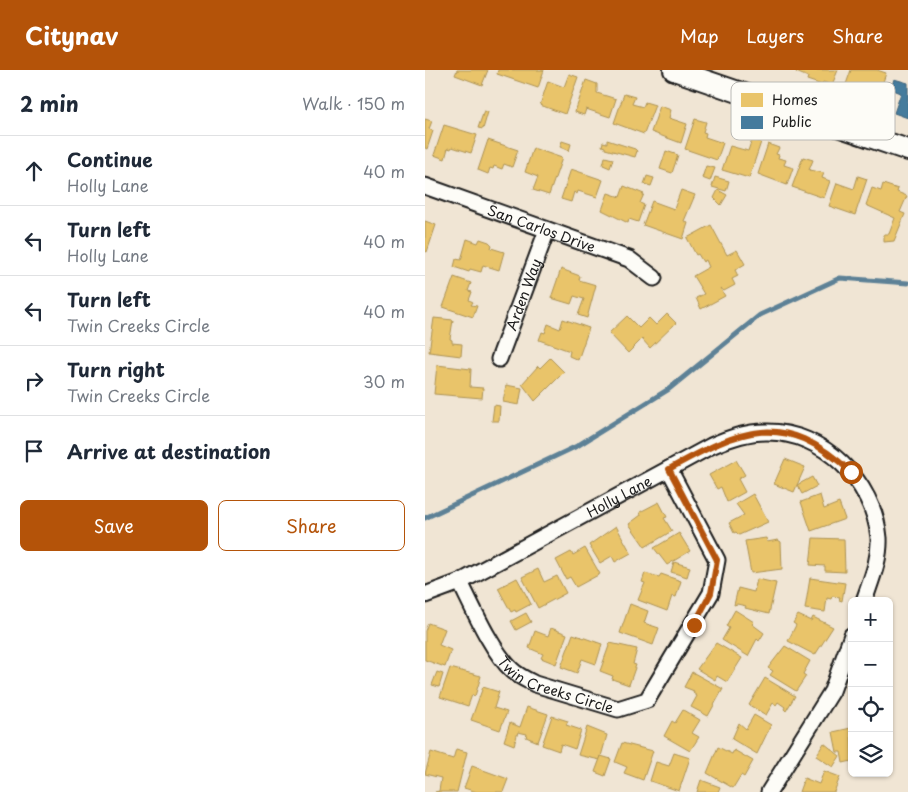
<!DOCTYPE html>
<meta charset="utf-8">
<style>
body{margin:0;font-family:"Playpen Sans",sans-serif;background:#f6f6f7;color:#1f2937}
.controls{position:absolute;right:15px;bottom:15px;display:grid;overflow:hidden;border-radius:8px;box-shadow:0 1px 4px #0004}
.controls button{width:45px;height:45px;display:grid;place-items:center;padding:0;border:0;border-bottom:1px solid #e0e1e3;background:#fff;color:#1f2937;font:25px sans-serif}
.stop{position:absolute;width:15px;height:15px;margin:-11px;border:4px solid #b45309;border-radius:50%;background:#fff}
.stop.end{background:#b45309;border-color:#fff;box-shadow:0 1px 5px #0008}
.list{margin:0;padding:0;list-style:none}
h2{display:flex;justify-content:space-between;align-items:center;height:65px;margin:0;padding:0 20px;font-size:21px}
h2 small{font-size:16px;font-weight:400;color:#747a83}
.list li{display:grid;grid-template-columns:32px 1fr auto;gap:15px;align-items:center;box-sizing:border-box;height:70px;padding:0 20px;border-top:1px solid #e0e1e3}
.list b{display:block;font-size:19px;white-space:nowrap}
.list p{margin:0;font-size:16px;white-space:nowrap;color:#747a83}
.list em{font-size:16px;font-style:normal;color:#747a83}
.actions{display:flex;gap:10px;padding:15px 20px}
.actions a{flex:1;padding:11px 0;border:1px solid #b45309;border-radius:8px;text-align:center;font-size:18px;color:#b45309}
.actions .main{background:#b45309;color:#fff}
.icon{flex:none;width:28px;height:28px;fill:none;stroke:currentColor;stroke-width:2;stroke-linecap:round;stroke-linejoin:round}
.map{position:relative;flex:none;width:483px;height:722px;overflow:hidden}
header{display:flex;align-items:center;gap:30px;box-sizing:border-box;height:70px;padding:0 25px;background:#b45309;color:#fff}
header strong{font-size:24px}
nav{display:flex;gap:28px;margin-inline-start:auto;font-size:18px}
main{display:flex}
aside{flex:1;background:#fff}
.map>svg:first-child{display:block}
</style>
<header>
<strong>Citynav</strong>
<nav><a>Map</a><a>Layers</a><a>Share</a></nav>
</header>
<main>
<aside>
<h2>2 min<small>Walk · 150 m</small></h2>
<ul class="list">
<li><svg class="icon" aria-label="ahead" viewBox="0 0 24 24"><path d="M12 20V5M6 11l6-6 6 6"/></svg><div><b>Continue</b><p>Holly Lane</p></div><em>40 m</em></li>
<li><svg class="icon" aria-label="left" viewBox="0 0 24 24"><path d="M17 20v-9H6M10 6l-5 5 5 5"/></svg><div><b>Turn left</b><p>Holly Lane</p></div><em>40 m</em></li>
<li><svg class="icon" aria-label="left" viewBox="0 0 24 24"><path d="M17 20v-9H6M10 6l-5 5 5 5"/></svg><div><b>Turn left</b><p>Twin Creeks Circle</p></div><em>40 m</em></li>
<li><svg class="icon" aria-label="right" viewBox="0 0 24 24"><path d="M7 20v-9h11M14 6l5 5-5 5"/></svg><div><b>Turn right</b><p>Twin Creeks Circle</p></div><em>30 m</em></li>
<li><svg class="icon" aria-label="arrive" viewBox="0 0 24 24"><path d="M6 21V4h12l-3 4 3 4H6"/></svg><div><b>Arrive at destination</b></div></li>
</ul>
<div class="actions"><a class="main">Save</a><a>Share</a></div>
</aside>
<div class="map">
<svg width="483" height="722" viewBox="0 0 483 722">
<rect width="100%" height="100%" fill="#f0e5d4"/>
<filter id="ink" filterUnits="userSpaceOnUse"><feTurbulence type="fractalNoise" baseFrequency=".02" numOctaves="2"/><feDisplacementMap in="SourceGraphic" scale="10" xChannelSelector="R" yChannelSelector="G"/><feConvolveMatrix kernelMatrix="1 2 1 2 8 2 1 2 1" color-interpolation-filters="sRGB"/></filter>
<g filter="url(#ink)">
<g fill="#e9c46a" stroke="#ac9253">
<path d="M32 0H63L57 15 30 5Z"/>
<path d="M73 0H119L113 18 72 4Z"/>
<path d="M371 0H413L407 15 398 12 397 15 382 10 383 7 371 2Z"/>
<path d="M426 0H452L461 3 455 21 436 15 435 17 432 16 429 26 418 23Z"/>
<path d="M144 4 153 7 140 44 115 35 123 11 139 17Z"/>
<path d="M161 10 172 14V23L191 29 185 47 161 39 159 45 150 42Z"/>
<path d="M199 24 210 27 207 34 218 37 220 32 230 35 219 64 189 53Z"/>
<path d="M235 36 246 40 244 48 262 54 256 73 226 62Z"/>
<path d="M59 41 63 42 58 59 53 58Z"/>
<path d="M0 49 7 51 4 59 8 61 2 79 0 78Z"/>
<path d="M270 49 281 52 278 62 281 63 280 67 298 73 292 90 260 79Z"/>
<path d="M19 55 52 65 46 83 27 77 26 79 23 78 20 89 9 85Z"/>
<path d="M327 69 336 72 324 108 297 100 305 76 323 81Z"/>
<path d="M63 70 93 80 87 97 79 94 77 99 69 96 68 99 65 98 63 104 53 100Z"/>
<path d="M182 70 210 79 212 81 210 87 180 79V77L177 76 178 72 182 73Z"/>
<path d="M137 71 146 74 144 81 135 77Z"/>
<path d="M343 74 354 78 351 84 354 85 353 88 361 90 359 95 368 98 362 115 333 104Z"/>
<path d="M108 78 137 88 124 125 108 120 113 107 100 102Z"/>
<path d="M241 81 253 85 247 103 235 99Z"/>
<path d="M180 87 188 89 185 98 178 95Z"/>
<path d="M378 87 388 90 384 100 399 103 397 108 405 111 399 128 367 117Z"/>
<path d="M281 96 290 98 285 111 277 108Z"/>
<path d="M146 99 178 110 172 127 153 121 152 124 149 122 146 132 136 129Z"/>
<path d="M222 106 229 108 226 116 219 114Z"/>
<path d="M433 106 442 109 430 145 404 136 412 113 429 119Z"/>
<path d="M290 107 304 111 301 121 287 117Z"/>
<path d="M458 114 473 119 472 122 482 126 475 142 480 144 469 171 459 172V164H464L470 148 441 135 447 118 456 121Z"/>
<path d="M199 116 219 124 215 133 219 135 213 152 204 149 203 153 177 140 183 123 195 127Z"/>
<path d="M256 120 270 125 259 151 263 153 258 169 218 155 227 131 249 139Z"/>
<path d="M293 120 302 125 296 135 289 128Z"/>
<path d="M0 151 11 155 2 182 0 181Z"/>
<path d="M286 155 302 185 312 180 320 194 310 200 313 206 307 209 310 215 299 221 295 218 300 226 276 239 271 228 279 224 268 206 284 197 281 190 278 192 273 184 271 185 262 168Z"/>
<path d="M42 169 53 173 55 169 64 172 67 175 66 178 79 182 74 200 58 195 56 202 45 199 44 202 29 197 31 189 36 190Z"/>
<path d="M136 199 155 206 154 210 171 215 162 248 153 245 159 229 149 226 146 234 126 228Z"/>
<path d="M29 207 46 213 43 221 47 222 44 230 48 232 46 235 52 236 48 247 18 237Z"/>
<path d="M242 244 251 253 225 278 217 269 203 283 184 263 202 246 214 258 224 248 231 255Z"/>
<path d="M9 248 28 250 25 269 27 270V273L37 274 36 286 4 282Z"/>
<path d="M138 249 164 258 153 290 144 286 145 281 114 270 117 262 120 263 123 254 135 259Z"/>
<path d="M125 288 139 302 110 331 97 314 113 296 115 298Z"/>
<path d="M12 295 46 299 45 317 58 318 57 328 9 324Z"/>
<path d="M81 315 97 318 94 335 78 332Z"/>
<path d="M69 335 75 336 74 351H67Z"/>
<path d="M360 389 380 397 369 422 349 414Z"/>
<path d="M311 390 320 405 313 409 320 422 302 432 296 417 292 419 284 405Z"/>
<path d="M387 407 392 416 377 424 372 415Z"/>
<path d="M328 424 343 452 314 465 311 462 309 463 304 453 319 445 311 434Z"/>
<path d="M395 425 399 439 414 433 420 449 386 461 376 432Z"/>
<path d="M234 432 242 447 239 448 247 461 220 477 204 454 216 445 215 442Z"/>
<path d="M191 456 206 483 190 492 187 486 175 493 164 475Z"/>
<path d="M254 463 265 481 242 495 229 478Z"/>
<path d="M341 468 342 472 353 470 356 472 357 499 326 503 320 471Z"/>
<path d="M388 468 419 469 420 502 400 501V496L385 495Z"/>
<path d="M160 478 175 504 151 517 145 507 141 509 131 490 146 482 148 485Z"/>
<path d="M249 492 265 497 262 507 246 502Z"/>
<path d="M113 499 119 512 132 506 141 523 113 538 97 507Z"/>
<path d="M220 503 234 507 236 504 256 511 251 527 247 526 242 541 213 530 220 513 217 512Z"/>
<path d="M92 508 106 534 91 542 90 540 86 542 73 518Z"/>
<path d="M385 508 420 513 417 531 414 530 415 527 407 526 406 529 402 528 400 542 380 539Z"/>
<path d="M332 509 351 513 344 544 320 538 321 536 312 534 309 535 313 518 329 522Z"/>
<path d="M205 534 223 541 219 553 234 558 228 575 195 563Z"/>
<path d="M310 540 329 552 327 554 339 563 334 571 332 569 323 586 297 570 304 558 301 556Z"/>
<path d="M101 543 106 552 91 560 86 551Z"/>
<path d="M373 545 386 551 388 547 408 557 390 585 363 571 371 555 368 553Z"/>
<path d="M3 553 20 559 14 575 26 580 20 597 0 590V561Z"/>
<path d="M126 558 142 564 131 594 116 588 118 584 104 578 110 561 123 566Z"/>
<path d="M148 564 177 574 171 594 157 589 152 603 136 597Z"/>
<path d="M185 573 212 579 208 594 211 595 204 615 187 609 188 606 175 601Z"/>
<path d="M291 573 317 588 302 612 292 606 290 610 272 599Z"/>
<path d="M360 576 385 591 378 604 381 606 371 621 345 605 348 601 343 598Z"/>
<path d="M25 598 56 606 50 626 47 625 43 636 15 627Z"/>
<path d="M12 602 18 604 14 617 7 615Z"/>
<path d="M267 602 298 619 283 646 266 637 272 626 268 623 269 621 259 617Z"/>
<path d="M340 608 370 626 361 641 359 639 360 637 353 632 351 635 348 633 341 645 324 635Z"/>
<path d="M58 617 74 622 69 638 82 642 75 660 46 650Z"/>
<path d="M102 637 123 644 113 672 101 667 102 664 93 662 89 675 79 671 85 653 95 657Z"/>
<path d="M258 640 275 650 267 663 274 667 265 681 239 666 247 651 250 653Z"/>
<path d="M329 645 346 655 332 684 307 669 314 653 321 659Z"/>
<path d="M127 646 143 651 141 655 156 660 150 679 136 674 134 681 117 675Z"/>
<path d="M162 657 182 665 175 690 153 685Z"/>
<path d="M426 658 427 691 418 693 416 682H412L408 662Z"/>
<path d="M197 673 228 681 218 710 199 703 202 697 190 692Z"/>
<path d="M399 673 415 686 408 697 391 686Z"/>
<path d="M293 677 307 684 309 680 328 691 319 707 316 705 308 718 282 703Z"/>
<path d="M31 679 42 682 32 722H10L14 721 16 708 0 704 6 682 28 689Z"/>
<path d="M249 683 265 688 254 721 225 711 231 692 244 696Z"/>
<path d="M176 686 186 689 180 706 170 702Z"/>
<path d="M47 696 83 709 78 722H52L39 718Z"/>
<path d="M399 701 415 707 409 722H374L379 708 394 714Z"/>
<path d="M276 710 295 717 293 722H272Z"/>
</g>
<path fill="#457b9d" stroke="#395e76" d="M469 9 483 13V48L469 43 476 23 466 19Z"/>
<g fill="none" stroke-linecap="round" stroke-linejoin="round">
<path stroke="#5d8196" stroke-width="5" d="M0 448 152 376 244 319 335 245 415 208 483 213"/>
<g stroke="#1c1c1c" stroke-width="19">
<g id="minor">
<path id="s1" d="M0 116 204 189 229 208"/>
<path id="s2" d="M74 289 122 160"/>
<path id="s3" d="M35 512C47 536 67 582 87 600 93 606 102 610 110 614L193 639 222 630 286 523 292 490 244 399"/>
<path id="s4" d="M0 525 35 512 286 376C304 368 321 362 341 362 398 361 449 412 454 468 455 490 446 510 439 531"/>
<path d="M344 722 407 621 427 565"/>
</g>
</g>
<g stroke="#1c1c1c" stroke-width="24">
<path id="secondary" d="M249 0 483 80"/>
</g>
<use href="#minor" stroke="#fdfcf7" stroke-width="15"/>
<use href="#secondary" stroke="#fdfcf7" stroke-width="20"/>
</g>
</g>
<g fill="none" stroke-linecap="round" stroke-linejoin="round" filter="url(#ink)">
<path stroke="#b45309" stroke-width="6" d="M269 555 286 523 292 490 244 399C316 359 358 339 426 402"/>
</g>
<g text-anchor="middle" dominant-baseline="central" stroke-width="5" stroke-linejoin="round" paint-order="stroke">
<g font-size="14" fill="#1c1c1c" stroke="#fdfcf7">
<text stroke="none"><textPath href="#s1" startOffset="124">San Carlos Drive</textPath></text>
<text stroke="none"><textPath href="#s2" startOffset="69">Arden Way</textPath></text>
<text stroke="none"><textPath href="#s4" startOffset="218">Holly Lane</textPath></text>
<text stroke="none"><textPath href="#s3" startOffset="149">Twin Creeks Circle</textPath></text>
</g>
</g>
<rect x="306" y="12" width="164" height="58" rx="8" fill="#fdfcf7" stroke="#bab9b5" stroke-width="1"/>
<rect x="316" y="23" width="22" height="14" fill="#e9c46a"/>
<rect x="316" y="46" width="22" height="13" fill="#457b9d"/>
<g font-size="14" fill="#1c1c1c">
<text x="347" y="35">Homes</text>
<text x="347" y="57">Public</text>
</g>
</svg>
<div class="controls">
<button>+</button>
<button>−</button>
<button><svg class="icon" aria-label="locate" viewBox="0 0 24 24"><circle cx="12" cy="12" r="6"/><path d="M12 2v4M12 18v4M2 12h4M18 12h4"/></svg></button>
<button><svg class="icon" aria-label="layers" viewBox="0 0 24 24"><path d="M12 4l9 5-9 5-9-5zM3 14l9 5 9-5"/></svg></button>
</div>
<div class="stop" style="left:426px;top:402px"></div>
<div class="stop end" style="left:269px;top:555px"></div>
</div>
</main>
